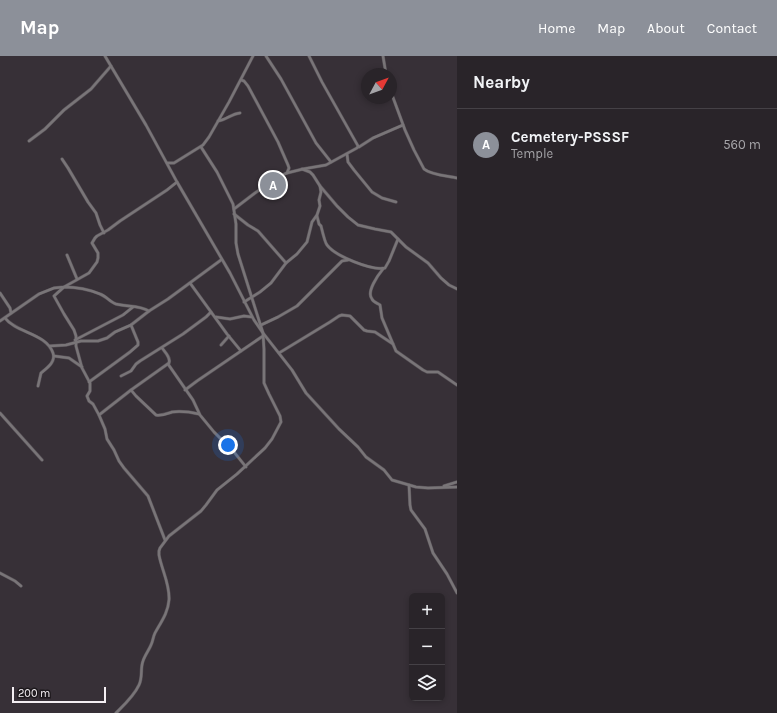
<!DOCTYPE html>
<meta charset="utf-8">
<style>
body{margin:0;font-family:Karla,sans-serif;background:#353035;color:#f1f3f6}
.controls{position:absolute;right:12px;bottom:12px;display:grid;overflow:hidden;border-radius:6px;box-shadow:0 2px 6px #0003}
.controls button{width:36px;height:36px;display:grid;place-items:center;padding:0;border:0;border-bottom:1px solid #454146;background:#292429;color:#f1f3f6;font:20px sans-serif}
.compass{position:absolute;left:361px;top:12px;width:36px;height:36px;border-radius:50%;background:#292429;box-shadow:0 2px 6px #0003;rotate:49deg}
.scale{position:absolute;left:12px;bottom:10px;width:94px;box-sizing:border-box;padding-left:4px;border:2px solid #f4eff3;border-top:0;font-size:11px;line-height:14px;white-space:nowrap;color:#f4eff3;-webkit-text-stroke:3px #1d191c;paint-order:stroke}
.you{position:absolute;left:228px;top:389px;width:14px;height:14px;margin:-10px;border:3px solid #fff;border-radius:50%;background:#1a73e8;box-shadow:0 0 0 6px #1a73e833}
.badge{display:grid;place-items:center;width:26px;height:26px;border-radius:50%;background:#8c9099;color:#fff;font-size:13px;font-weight:700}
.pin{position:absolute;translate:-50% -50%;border:2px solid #fff;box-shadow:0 1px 4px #0006}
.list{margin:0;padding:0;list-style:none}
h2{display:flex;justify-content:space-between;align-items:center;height:52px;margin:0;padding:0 16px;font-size:17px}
h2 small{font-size:13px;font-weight:400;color:#a5a4a8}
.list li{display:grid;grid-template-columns:26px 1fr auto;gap:12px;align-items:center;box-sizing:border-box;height:72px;padding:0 16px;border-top:1px solid #454146}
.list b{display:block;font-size:15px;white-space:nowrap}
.list p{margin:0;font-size:13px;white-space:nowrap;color:#a5a4a8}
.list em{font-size:13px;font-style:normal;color:#a5a4a8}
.icon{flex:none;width:22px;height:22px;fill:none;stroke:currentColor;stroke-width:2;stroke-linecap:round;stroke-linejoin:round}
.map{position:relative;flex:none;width:457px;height:657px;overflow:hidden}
header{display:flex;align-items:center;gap:24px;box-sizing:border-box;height:56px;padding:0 20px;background:#8c9099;color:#fff}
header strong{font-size:19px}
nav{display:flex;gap:22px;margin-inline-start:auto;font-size:14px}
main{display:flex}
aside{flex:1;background:#292429}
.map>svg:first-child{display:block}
</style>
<header>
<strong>Map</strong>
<nav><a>Home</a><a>Map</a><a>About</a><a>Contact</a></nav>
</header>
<main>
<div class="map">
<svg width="457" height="657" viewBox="0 0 457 657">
<rect width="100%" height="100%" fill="#373037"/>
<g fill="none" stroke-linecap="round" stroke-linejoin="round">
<g stroke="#554f55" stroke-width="3.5">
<g id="street">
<path d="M105 0 146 69 177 126 230 217 254 264 263 277 292 314 306 337 339 373 358 391 366 401 384 414 392 424 416 431 428 432 457 431"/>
<path d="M266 0 281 23 316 87 331 106"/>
<path d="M383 0 386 18"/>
<path d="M241 24 244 25 248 30 278 86 288 109 289 112 287 117"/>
<path d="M391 36 405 74 414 94 424 113C431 119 448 120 457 122"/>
<path d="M218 65C226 64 231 58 240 57"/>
<path d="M29 85 45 73 64 54 91 33 111 10"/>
<path d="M359 91 373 82 403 69"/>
<path d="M347 98 348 106 354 114 372 136 382 142 396 146"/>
<path d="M62 103 68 112 88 146 96 157 100 169 104 177"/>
<path d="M167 107H174L203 89 209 81 229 46 253 0"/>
<path d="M302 113 310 116 313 119 320 130 337 150 348 161 358 169 375 173 391 176 406 191 428 207 441 222 449 229 457 233"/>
<path d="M234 153 255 137 280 120 287 117 303 113 326 109 357 92 358 90 322 26 309 0"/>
<path d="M234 158 248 169 258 175 286 207"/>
<path d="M317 160 319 168 321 170C322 174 325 187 327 189 335 200 372 215 385 212L389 205 398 183"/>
<path d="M67 199 77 223"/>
<path d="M383 213C378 219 366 236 372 243 373 246 377 247 380 249L382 262 396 295 423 314 427 316H438L457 329"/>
<path d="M190 227 227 278 241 295"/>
<path d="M0 237 10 252 11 257"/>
<path d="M244 246 260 236 271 227 286 207 297 198 307 186 312 166 317 159 320 150 319 144 321 136 320 130"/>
<path d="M149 255C139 249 127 251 116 248 110 246 106 240 100 238 88 233 77 231 64 231L54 240 64 258 74 274 76 280V290L82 312 90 327V335L87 340 89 345 93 348 99 359 105 373 107 383 114 394 119 405 124 412 148 440 165 484"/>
<path d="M216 261 230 263 244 260 252 261"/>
<path d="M5 262C16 277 46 277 53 297 56 306 47 312 41 317L38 330"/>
<path d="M0 265 39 238 54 232 64 231 89 217 97 206 98 202V197L92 187 95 182 97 180 108 174 120 165 167 134 177 126"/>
<path d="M261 269 278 261 297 250 342 205 348 204"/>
<path d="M75 284 123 259 133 251"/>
<path d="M221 289 229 280"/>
<path d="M50 290 66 289 81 285H98L107 282 115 276 131 269 149 255 168 243 221 204"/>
<path d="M279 297 330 266 339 260 342 259 350 260 364 274 367 275 375 276 393 288"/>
<path d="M54 300 69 302 82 311"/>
<path d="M168 308 193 344 200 359 214 376 234 396 246 411"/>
<path d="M121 320 131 315 136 308 140 305 183 278 206 261 211 256"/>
<path d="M89 326 130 296 138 289V286L131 269"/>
<path d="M131 334 136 340 156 359C162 360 166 358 172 356 181 355 190 356 199 358"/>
<path d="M185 334 197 325 263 280"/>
<path d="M0 357 42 404"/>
<path d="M99 359 131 334 169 307C171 302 165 296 162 292"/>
<path d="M409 429 410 449 411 454 425 473 433 497 447 518 457 537"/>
<path d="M444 430 457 426"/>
<path d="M0 517 15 525 21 530"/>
<path d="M116 657C124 649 134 640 139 629 143 621 140 613 143 605 145 599 149 594 151 589 153 585 153 581 155 577 161 566 168 557 169 544 170 528 162 515 159 499V495L160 492 169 480 201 455 206 449 217 434 237 418 265 392 272 383 281 366 280 360 269 338 264 327V293L263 277 238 198 236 187V168L233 148 217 116 201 91"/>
</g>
</g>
<use href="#street" stroke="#797578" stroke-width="2.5"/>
</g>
</svg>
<div class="controls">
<button>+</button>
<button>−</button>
<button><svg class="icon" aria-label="layers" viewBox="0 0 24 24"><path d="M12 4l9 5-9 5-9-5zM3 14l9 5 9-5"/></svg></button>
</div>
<svg class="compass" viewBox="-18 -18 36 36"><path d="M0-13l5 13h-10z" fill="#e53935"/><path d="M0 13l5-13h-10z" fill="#a5a4a8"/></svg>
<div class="scale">200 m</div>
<div class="you"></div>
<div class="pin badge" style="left:273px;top:129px">A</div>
</div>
<aside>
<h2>Nearby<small></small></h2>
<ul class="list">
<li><span class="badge">A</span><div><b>Cemetery-PSSSF</b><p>Temple</p></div><em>560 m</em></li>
</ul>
</aside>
</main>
